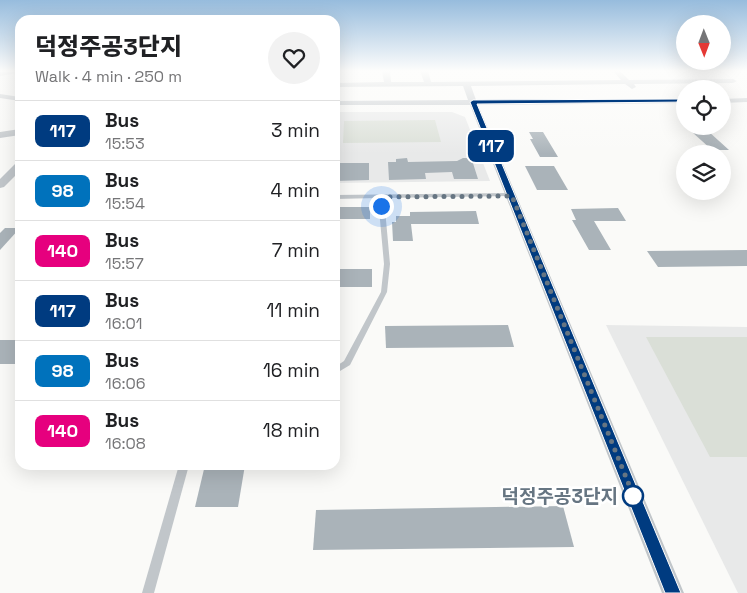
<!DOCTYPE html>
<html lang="en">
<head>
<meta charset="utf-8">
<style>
	body { margin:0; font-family:"Space Grotesk","Noto Sans KR",sans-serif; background:#f2f2f2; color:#202124; height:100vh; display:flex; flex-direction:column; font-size:19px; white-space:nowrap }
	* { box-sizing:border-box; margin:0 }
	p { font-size:16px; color:#757577 }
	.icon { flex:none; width:28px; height:28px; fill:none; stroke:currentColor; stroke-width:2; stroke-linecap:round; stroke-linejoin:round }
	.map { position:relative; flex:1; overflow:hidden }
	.details { position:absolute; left:15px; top:15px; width:325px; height:455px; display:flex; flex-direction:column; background:#fff; border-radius:15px; box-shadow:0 5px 20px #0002 }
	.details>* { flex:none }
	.badge { padding:0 10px; border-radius:8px; font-size:18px; line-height:32px }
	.needle { width:32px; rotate:179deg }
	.fabs { position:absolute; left:676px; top:15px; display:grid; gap:10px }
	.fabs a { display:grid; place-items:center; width:55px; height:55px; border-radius:50%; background:#fff; box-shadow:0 5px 20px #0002; font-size:25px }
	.you { position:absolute; width:25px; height:25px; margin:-12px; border:4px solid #fff; border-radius:50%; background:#1a73e8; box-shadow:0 0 0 8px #1a73e833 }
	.map>.badge { position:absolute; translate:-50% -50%; box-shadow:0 0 0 2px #fff }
	.round { display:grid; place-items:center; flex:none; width:52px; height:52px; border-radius:26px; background:#f2f2f2 }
	.summary { display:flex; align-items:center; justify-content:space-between; height:85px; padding:0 20px }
	h1 { font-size:24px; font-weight:800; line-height:38px }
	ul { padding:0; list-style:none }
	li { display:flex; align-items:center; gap:15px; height:60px; padding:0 20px; border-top:1px solid #e0e0e0 }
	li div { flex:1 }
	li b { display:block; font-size:19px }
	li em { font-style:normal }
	li .badge { min-width:55px; font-weight:700; text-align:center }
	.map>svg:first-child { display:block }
	.built { fill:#e8e9e9 }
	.green { fill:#dadfd7 }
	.building { fill:#aab3b9 }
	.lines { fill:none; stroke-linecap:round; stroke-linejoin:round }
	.lane { fill:#c1c6ca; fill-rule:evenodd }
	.street { fill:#c1c6ca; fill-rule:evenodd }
	.line { fill:#003b80; stroke:#fff }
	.walk { stroke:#667582; stroke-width:5; stroke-dasharray:0 9 }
	.stop-dot { fill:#fff; stroke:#003b80; stroke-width:2.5 }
	.labels { text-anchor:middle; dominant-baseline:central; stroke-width:5; stroke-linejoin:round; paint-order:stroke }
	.near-stop-label { font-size:19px; font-weight:bold; fill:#667582; stroke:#fff; text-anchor:end }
</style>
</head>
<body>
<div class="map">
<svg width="747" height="593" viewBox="0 0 747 593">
	<rect width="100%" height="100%" fill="#fafaf8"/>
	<g class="built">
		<path d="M 335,112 L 452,112 L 465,117 L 490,181 L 335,183 Z"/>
		<path d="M 606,325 L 747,327 L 747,593 L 738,593 Z"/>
	</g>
	<g class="green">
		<path d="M 435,120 L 441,142 L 343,143 L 344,121 Z"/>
		<path d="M 646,337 L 747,337 L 747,457 L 710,457 Z"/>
	</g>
	<g class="building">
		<path d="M 708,131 L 729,150 L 712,150 L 692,132 Z"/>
		<path d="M 529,132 L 543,132 L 558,157 L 540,157 L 530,139 L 533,139 Z"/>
		<path d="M 407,158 L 408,162 L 457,161 L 463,158 L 469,158 L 472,160 L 478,179 L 454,179 L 452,172 L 425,173 L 426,179 L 389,180 L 388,162 L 396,162 L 396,159 Z"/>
		<path d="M 335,163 L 369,163 L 369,180 L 335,181 Z"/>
		<path d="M 525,166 L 554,166 L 568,190 L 537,190 Z"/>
		<rect x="335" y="207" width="35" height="12"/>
		<path d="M 618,208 L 626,221 L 594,221 L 611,250 L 589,250 L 572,220 L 576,220 L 571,209 Z"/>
		<path d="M 476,211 L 479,224 L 411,224 L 413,241 L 393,241 L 392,222 L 396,222 L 396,216 L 410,216 L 410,212 Z"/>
		<path d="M 5,228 L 20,228 L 0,250 L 0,233 Z"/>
		<path d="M 747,250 L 747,266 L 658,267 L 647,251 Z"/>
		<path d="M 338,269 L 372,269 L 372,287 L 335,287 L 335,272 L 338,272 Z"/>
		<path d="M 508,325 L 514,347 L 386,348 L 385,326 Z"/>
		<rect x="0" y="340" width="20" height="24"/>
		<path d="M 205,465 L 245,465 L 238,507 L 195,507 Z"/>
		<path d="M 563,506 L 574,547 L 313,550 L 316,510 Z"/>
	</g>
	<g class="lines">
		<g class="lane">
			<path d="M 512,193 L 514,194 L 514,196 L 384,198 L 390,264 L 387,292 L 350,365 L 335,374 L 335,367 L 344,361 L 381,292 L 384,264 L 378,198 L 335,199 L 335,195 Z"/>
			<path d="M 179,465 L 189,465 L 154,593 L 142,593 Z"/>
		</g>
		<g class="street">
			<path d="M 17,71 L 17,73 L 0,76 L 0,72 Z"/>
			<path d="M 382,71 L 390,71 L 391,82 L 424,82 L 420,71 L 428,71 L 431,82 L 621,80 L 613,71 L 620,71 L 629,80 L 733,79 L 737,81 L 733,83 L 634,84 L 636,87 L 632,89 L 625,84 L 471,86 L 476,100 L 685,99 L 685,103 L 478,105 L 684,593 L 662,593 L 470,105 L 335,105 L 335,101 L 468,100 L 463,86 L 335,87 L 335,83 L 384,82 Z"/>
			<path d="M 0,94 L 20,97 L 20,101 L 0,98 Z"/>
			<path d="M 747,98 L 747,102 L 722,103 L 722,99 Z"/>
			<path d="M 20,129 L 20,135 L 0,138 L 0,132 Z"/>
			<path d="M 20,162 L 20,171 L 4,187 L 0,188 L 0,179 L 16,163 Z"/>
		</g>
	</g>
	<linearGradient id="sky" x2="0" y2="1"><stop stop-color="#97bcdd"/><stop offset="0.46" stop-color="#fdfdfc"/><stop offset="1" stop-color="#fdfdfc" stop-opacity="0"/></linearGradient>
	<rect width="747" height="154" fill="url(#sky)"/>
	<path class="line" d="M 685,99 L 687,102 L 477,104 L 681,593 L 665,593 L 470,102 L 473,100 Z"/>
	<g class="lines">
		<path class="walk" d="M 381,206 L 381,197 L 512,196 L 634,497 L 633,496"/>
	</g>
	<circle class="stop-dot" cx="633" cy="496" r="10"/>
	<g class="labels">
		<g class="near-stop-label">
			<text x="618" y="496">덕정주공3단지</text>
		</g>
	</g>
</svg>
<div class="fabs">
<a><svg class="needle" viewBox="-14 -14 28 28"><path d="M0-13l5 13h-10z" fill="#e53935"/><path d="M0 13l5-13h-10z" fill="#757577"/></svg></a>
<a><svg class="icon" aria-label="locate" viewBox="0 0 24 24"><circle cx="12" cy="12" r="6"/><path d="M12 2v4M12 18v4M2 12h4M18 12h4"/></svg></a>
<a><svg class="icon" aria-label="layers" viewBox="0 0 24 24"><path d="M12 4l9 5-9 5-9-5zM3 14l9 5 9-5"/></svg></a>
</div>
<div class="you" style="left:381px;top:206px"></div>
<b class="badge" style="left:491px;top:146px;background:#003b80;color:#fff">117</b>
<section class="details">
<div class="summary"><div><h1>덕정주공3단지</h1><p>Walk · 4 min · 250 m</p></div><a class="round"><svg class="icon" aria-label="heart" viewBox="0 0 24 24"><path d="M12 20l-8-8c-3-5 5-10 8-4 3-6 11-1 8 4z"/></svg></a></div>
<ul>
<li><span class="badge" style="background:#003b80;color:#fff">117</span><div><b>Bus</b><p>15:53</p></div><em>3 min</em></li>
<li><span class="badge" style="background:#0072bc;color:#fff">98</span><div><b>Bus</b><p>15:54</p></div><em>4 min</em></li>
<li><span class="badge" style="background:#e6007e;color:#fff">140</span><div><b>Bus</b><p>15:57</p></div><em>7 min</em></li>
<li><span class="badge" style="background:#003b80;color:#fff">117</span><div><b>Bus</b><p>16:01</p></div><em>11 min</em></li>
<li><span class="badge" style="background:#0072bc;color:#fff">98</span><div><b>Bus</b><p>16:06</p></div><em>16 min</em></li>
<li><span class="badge" style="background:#e6007e;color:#fff">140</span><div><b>Bus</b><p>16:08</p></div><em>18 min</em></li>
</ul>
</section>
</div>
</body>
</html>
